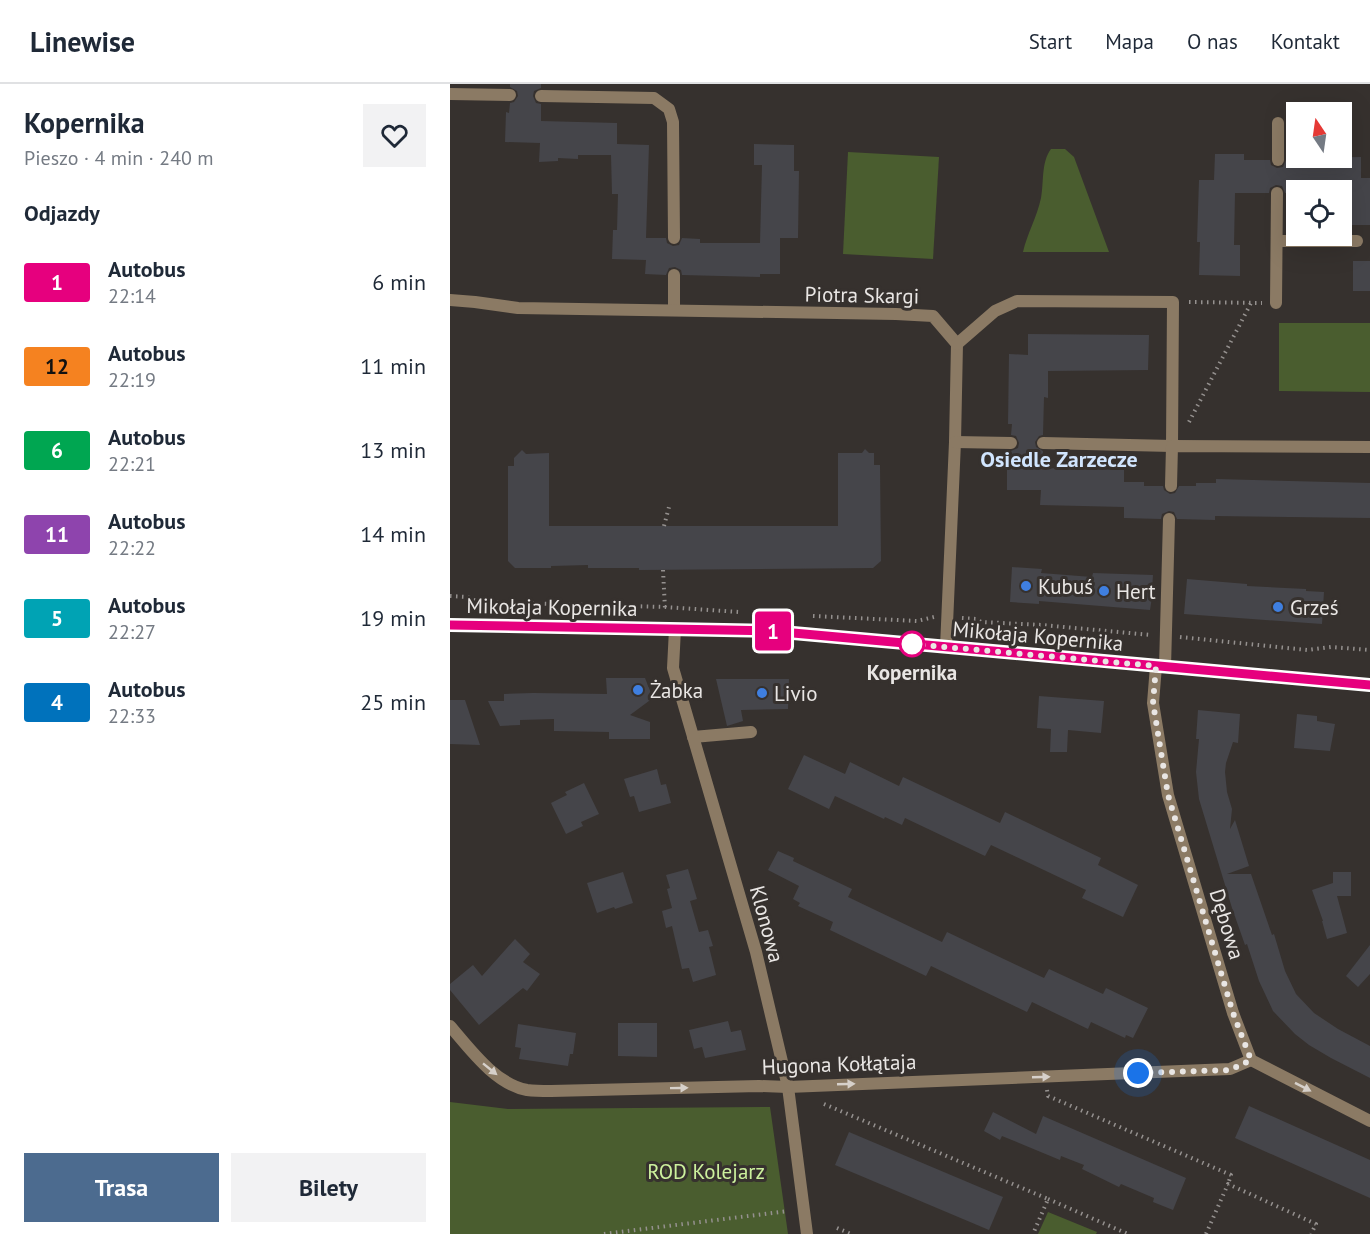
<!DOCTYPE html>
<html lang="pl">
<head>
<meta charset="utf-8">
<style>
	body { margin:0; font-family:"PT Sans",sans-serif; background:#f2f2f3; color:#1f2937; height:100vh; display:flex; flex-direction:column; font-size:22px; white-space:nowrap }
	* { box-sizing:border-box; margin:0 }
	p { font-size:20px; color:#747a83 }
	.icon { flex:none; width:33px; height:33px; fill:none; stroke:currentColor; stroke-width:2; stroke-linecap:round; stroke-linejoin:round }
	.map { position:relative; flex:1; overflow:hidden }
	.details { display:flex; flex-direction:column; background:#fff; width:450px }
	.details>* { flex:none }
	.badge { padding:0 12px; border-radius:4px; font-size:21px; line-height:39px }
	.needle { width:39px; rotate:347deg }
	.buttons { position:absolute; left:836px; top:18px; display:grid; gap:12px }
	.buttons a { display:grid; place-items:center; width:66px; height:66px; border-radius:0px; background:#fff; box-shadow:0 6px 24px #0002; font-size:30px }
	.you { position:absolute; width:30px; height:30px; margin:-15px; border:4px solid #fff; border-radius:50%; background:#1a73e8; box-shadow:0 0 0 9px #1a73e833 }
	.map>.badge { position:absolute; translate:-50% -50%; box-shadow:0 0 0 3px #fff }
	h2 { padding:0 24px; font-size:22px; line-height:54px }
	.round { display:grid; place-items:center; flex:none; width:63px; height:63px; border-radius:0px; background:#f2f2f3 }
	.head { display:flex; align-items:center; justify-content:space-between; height:102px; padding:0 24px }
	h1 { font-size:28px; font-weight:700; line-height:45px }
	.button { display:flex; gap:12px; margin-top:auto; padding:12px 24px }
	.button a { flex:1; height:69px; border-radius:0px; background:#4c6b8f; color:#fff; font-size:24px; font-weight:700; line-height:69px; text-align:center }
	.button a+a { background:#f2f2f3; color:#1f2937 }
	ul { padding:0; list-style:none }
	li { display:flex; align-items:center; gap:18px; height:84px; padding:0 24px }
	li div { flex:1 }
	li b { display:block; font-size:22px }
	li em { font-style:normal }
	li .badge { min-width:66px; font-weight:700; text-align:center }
	header { display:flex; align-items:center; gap:36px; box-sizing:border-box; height:84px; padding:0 30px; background:#fff; border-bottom:2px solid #e0e1e3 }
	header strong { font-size:28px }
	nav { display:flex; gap:33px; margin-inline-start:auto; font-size:21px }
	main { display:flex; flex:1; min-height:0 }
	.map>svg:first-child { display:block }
	.green { fill:#4a5d2f }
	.building { fill:#45454a }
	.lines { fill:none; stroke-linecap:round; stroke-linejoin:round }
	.path { stroke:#95918f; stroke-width:4; stroke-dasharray:1.5 4.5; stroke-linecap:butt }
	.service { stroke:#8b7a64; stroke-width:12 }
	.minor { stroke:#8b7a64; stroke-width:12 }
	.tertiary { stroke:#8b7a64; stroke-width:12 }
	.oneway { fill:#d6d0ca }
	.line-casing { stroke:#fff; stroke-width:14 }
	.line { stroke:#e6007e; stroke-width:9 }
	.walk { stroke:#e9e6e4; stroke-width:6; stroke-dasharray:0 10.8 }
	.shop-dot { fill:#3f7fe0; stroke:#36312e; stroke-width:2 }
	.stop-dot { fill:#fff; stroke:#e6007e; stroke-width:3 }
	.labels { text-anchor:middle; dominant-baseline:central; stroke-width:6; stroke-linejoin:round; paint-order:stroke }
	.street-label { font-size:21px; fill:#e9e6e4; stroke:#36312e }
	.poi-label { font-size:21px; fill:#e9e6e4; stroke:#36312e; text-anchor:start }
	.stop-label { font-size:21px; font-weight:bold; fill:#e9e6e4; stroke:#36312e }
	.park-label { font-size:21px; fill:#ccf19d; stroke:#36312e }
	.neighbourhood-label { font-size:22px; font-weight:bold; fill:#d1e5fe; stroke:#36312e }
</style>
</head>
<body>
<header>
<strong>Linewise</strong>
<nav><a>Start</a><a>Mapa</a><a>O nas</a><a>Kontakt</a></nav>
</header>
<main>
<section class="details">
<div class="head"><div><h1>Kopernika</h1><p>Pieszo · 4 min · 240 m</p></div><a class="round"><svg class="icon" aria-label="heart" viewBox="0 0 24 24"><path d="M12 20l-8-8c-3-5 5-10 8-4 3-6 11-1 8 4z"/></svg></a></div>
<h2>Odjazdy</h2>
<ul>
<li><span class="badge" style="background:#e6007e;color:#fff">1</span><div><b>Autobus</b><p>22:14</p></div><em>6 min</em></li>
<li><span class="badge" style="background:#f58220;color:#111">12</span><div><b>Autobus</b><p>22:19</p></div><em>11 min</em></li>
<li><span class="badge" style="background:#00a651;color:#fff">6</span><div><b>Autobus</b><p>22:21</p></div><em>13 min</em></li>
<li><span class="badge" style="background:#8e44ad;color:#fff">11</span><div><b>Autobus</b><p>22:22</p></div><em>14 min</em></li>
<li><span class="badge" style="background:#00a3b4;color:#fff">5</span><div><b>Autobus</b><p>22:27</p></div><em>19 min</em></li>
<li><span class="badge" style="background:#0072bc;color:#fff">4</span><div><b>Autobus</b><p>22:33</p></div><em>25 min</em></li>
</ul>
<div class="button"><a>Trasa</a><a>Bilety</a></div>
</section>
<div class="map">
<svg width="920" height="1150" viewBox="0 0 920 1150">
	<rect width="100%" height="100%" fill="#36312e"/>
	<g class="green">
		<path d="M 601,65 L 615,65 L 624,73 L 659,168 L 573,168 C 577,150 587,133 591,114 C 594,98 591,78 601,65 Z"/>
		<path d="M 398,68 L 489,73 L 483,175 L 393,170 Z"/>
		<path d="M 829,239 L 920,239 L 920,308 L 829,307 Z"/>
		<path d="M 0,1018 L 58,1025 L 320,1023 L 338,1150 L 0,1150 Z"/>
		<path d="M 598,1128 L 647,1148 L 646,1150 L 588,1150 Z"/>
	</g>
	<g class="building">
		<path d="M 60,0 L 91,0 L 91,4 L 84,7 L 83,12 L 86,19 L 91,20 L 91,37 L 167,39 L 167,60 L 199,61 L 196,154 L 216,154 L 217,159 L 223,162 L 229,161 L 232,154 L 250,155 L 250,159 L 310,159 L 312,81 L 304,81 L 304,60 L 344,61 L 344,87 L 349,87 L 348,154 L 330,154 L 330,190 L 310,190 L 310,193 L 232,191 L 231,186 L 225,183 L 219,184 L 216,191 L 195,190 L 196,176 L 162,175 L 163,146 L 167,146 L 168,110 L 162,110 L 161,71 L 128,71 L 128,75 L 108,74 L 108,77 L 89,78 L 90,59 L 55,58 L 56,28 L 59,29 L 60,19 L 64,18 L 68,12 L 67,7 L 60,3 Z"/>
		<path d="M 765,70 L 794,70 L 794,76 L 820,76 L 821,81 L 827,84 L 833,83 L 836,76 L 853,76 L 854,74 L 911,73 L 911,94 L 920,94 L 920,141 L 901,141 L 902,106 L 846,106 L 846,110 L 835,109 L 832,102 L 826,101 L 820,104 L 819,109 L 785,109 L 784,161 L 790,161 L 790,192 L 749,191 L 750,158 L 747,158 L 749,96 L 764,96 Z"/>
		<rect x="903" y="177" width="17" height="30"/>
		<path d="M 578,250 L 699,251 L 698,286 L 598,287 L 598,314 L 594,313 L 593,351 L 589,352 L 585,358 L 586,363 L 593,367 L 593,384 L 674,386 L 674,398 L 694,398 L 694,402 L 713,402 L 714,406 L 720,410 L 725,409 L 729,402 L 746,402 L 746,399 L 766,399 L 766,395 L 920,399 L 920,434 L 765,432 L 765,436 L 727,435 L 724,428 L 719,427 L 712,430 L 711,435 L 674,434 L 674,423 L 590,421 L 591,406 L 557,406 L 557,376 L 561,376 L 561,367 L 568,364 L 569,359 L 566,352 L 561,351 L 562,340 L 558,340 L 559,270 L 578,271 Z"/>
		<path d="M 415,365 L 419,369 L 424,369 L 424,381 L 430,381 L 431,477 L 423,484 L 189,486 L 189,484 L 138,484 L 138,481 L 101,482 L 101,484 L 65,484 L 58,477 L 58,382 L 64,382 L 64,374 L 72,366 L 76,370 L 99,369 L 99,442 L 388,442 L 388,369 L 412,369 Z"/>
		<path d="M 562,483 L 592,485 L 591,489 L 642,493 L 643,489 L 703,491 L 702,506 L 704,509 L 702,513 L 700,526 L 589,517 L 589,520 L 560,518 Z"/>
		<path d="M 737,495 L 797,500 L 797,502 L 856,505 L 856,507 L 874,508 L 872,540 L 734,530 Z"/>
		<path d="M 156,594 L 195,594 L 203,614 L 180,631 L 200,638 L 200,655 L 159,655 L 159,648 L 104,647 L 104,635 L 70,636 L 70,641 L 50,642 L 38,617 L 54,617 L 54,610 L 83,609 L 157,610 Z"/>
		<path d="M 266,595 L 339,595 L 338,625 L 291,626 L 293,637 L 277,642 Z"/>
		<path d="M 589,612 L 654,617 L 651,649 L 618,646 L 617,668 L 600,668 L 601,645 L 587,644 Z"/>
		<path d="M 0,616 L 15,616 L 30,661 L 0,660 Z"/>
		<path d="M 748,626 L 790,630 L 788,659 L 783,658 L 776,679 L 775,688 L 777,708 L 782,725 L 780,745 L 785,736 L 799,782 L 777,790 L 801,790 L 822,851 L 824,850 L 835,887 L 846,910 L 864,929 L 888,945 L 920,962 L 920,994 L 881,974 L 859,961 L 845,950 L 823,927 L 809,897 L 797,860 L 795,861 L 782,824 L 749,715 L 746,688 L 749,655 L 746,655 Z"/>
		<path d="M 847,630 L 867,632 L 867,637 L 885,640 L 880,667 L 844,664 Z"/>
		<path d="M 354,671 L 395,690 L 400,678 L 449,702 L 453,693 L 550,739 L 555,728 L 651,774 L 648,781 L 688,801 L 673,833 L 632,814 L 636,806 L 541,761 L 535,772 L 455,734 L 452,741 L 435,733 L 434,735 L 385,712 L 379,725 L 338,705 Z"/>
		<path d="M 207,685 L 211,701 L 216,700 L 221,719 L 189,728 L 184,712 L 180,713 L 174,695 Z"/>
		<path d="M 134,699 L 149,730 L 131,738 L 133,742 L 116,750 L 101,719 L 117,711 L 115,708 Z"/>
		<path d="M 328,767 L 344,774 L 343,777 L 402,805 L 398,813 L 492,858 L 497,848 L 594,894 L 599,885 L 653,910 L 656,904 L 698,924 L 683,954 L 676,951 L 675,954 L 641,938 L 638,945 L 582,918 L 577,928 L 481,882 L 476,892 L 380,846 L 383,838 L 348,822 L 350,819 L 343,815 L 349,802 L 318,786 Z"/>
		<path d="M 238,785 L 247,815 L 240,817 L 249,848 L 258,846 L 263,862 L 259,863 L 266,891 L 243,898 L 239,884 L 232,885 L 222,842 L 216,844 L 212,827 L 222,824 L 217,805 L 220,804 L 216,791 Z"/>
		<path d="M 173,788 L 183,819 L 165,825 L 164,823 L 147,829 L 137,799 Z"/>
		<path d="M 883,788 L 901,788 L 901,812 L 887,812 L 897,849 L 877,855 L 872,837 L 873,837 L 862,806 L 883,799 Z"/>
		<path d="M 65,855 L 80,870 L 73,878 L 90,890 L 77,907 L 73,904 L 29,941 L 0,906 L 0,900 L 23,881 L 32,892 Z"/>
		<path d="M 920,861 L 920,890 L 908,903 L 896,892 Z"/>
		<path d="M 278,937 L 281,948 L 291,946 L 296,966 L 255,974 L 252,963 L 244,965 L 239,946 Z"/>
		<path d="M 168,939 L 207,939 L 207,973 L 168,972 Z"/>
		<path d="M 68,940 L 126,949 L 123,970 L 120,970 L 118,982 L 69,975 L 71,964 L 65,963 Z"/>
		<path d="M 799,1022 L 920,1076 L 920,1114 L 785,1054 Z"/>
		<path d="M 543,1028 L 586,1050 L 593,1032 L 736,1094 L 723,1126 L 703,1118 L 704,1114 L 671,1100 L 669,1103 L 632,1085 L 634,1081 L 611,1072 L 610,1076 L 552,1052 L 550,1056 L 534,1047 Z"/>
		<path d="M 399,1048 L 553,1113 L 539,1146 L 385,1081 Z"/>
	</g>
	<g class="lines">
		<g class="path">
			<path d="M 739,218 L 812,219"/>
			<path d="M 739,338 L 801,219"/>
			<path d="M 214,442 L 219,423"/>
			<path d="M 213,486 L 215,525"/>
			<path d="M 0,512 L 18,513 L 28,518 L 215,523 L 289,528"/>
			<path d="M 363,532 L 467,537 L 484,533"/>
			<path d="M 512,534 L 526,535 L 531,538 L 592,541 L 701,551"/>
			<path d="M 730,553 L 857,566 L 881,563 L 920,566"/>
			<path d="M 597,1006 L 598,1012 L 781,1091 L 778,1100"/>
			<path d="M 374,1020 L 598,1115 L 583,1150"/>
			<path d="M 598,1115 L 678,1150"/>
			<path d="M 387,1144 L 401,1150"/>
			<path d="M 154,1150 L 338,1127"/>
			<path d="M 756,1150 L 778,1100 L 866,1140 L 861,1150"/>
		</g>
		<g class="service">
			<path d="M 0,10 L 60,11"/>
			<path d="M 91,12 L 204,14 L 219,25 L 223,38 L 224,154"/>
			<path d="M 828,76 L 828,39"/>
			<path d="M 827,157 L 907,157"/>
			<path d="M 224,191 L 224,226"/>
			<path d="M 0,216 L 25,218 L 68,224 L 446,230 L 483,232 L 507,260 L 505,358 L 496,563"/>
			<path d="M 826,219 L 827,109"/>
			<path d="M 507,260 L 545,227 L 567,217 L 723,218 L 722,362 L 593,359"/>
			<path d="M 505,358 L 561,359"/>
			<path d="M 721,402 L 722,362 L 920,363"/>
			<path d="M 715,583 L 719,435"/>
			<path d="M 243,653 L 301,648"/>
		</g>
		<g class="minor">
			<path d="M 225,545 L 223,584 L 306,868 L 338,1003 L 357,1150"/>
			<path d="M 706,582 L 703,619 L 718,711 L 783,929 L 801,976 L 920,1037"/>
			<path d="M 0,942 C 20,965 45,1000 77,1006 C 85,1007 93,1007 101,1007 L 309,1002 L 338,1003 L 780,985 L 801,976"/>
		</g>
		<path class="tertiary" d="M 0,541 L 321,547 L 920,601"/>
	</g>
	<defs><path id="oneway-solid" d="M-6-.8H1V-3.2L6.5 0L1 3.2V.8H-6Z" transform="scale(1.5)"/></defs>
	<g class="oneway">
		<use href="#oneway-solid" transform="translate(40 985) rotate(39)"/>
		<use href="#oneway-solid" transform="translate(591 993) rotate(-2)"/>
		<use href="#oneway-solid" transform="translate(396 1000) rotate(-2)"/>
		<use href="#oneway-solid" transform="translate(853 1003) rotate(27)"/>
		<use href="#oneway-solid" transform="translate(229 1004) rotate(-1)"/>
	</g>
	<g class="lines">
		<defs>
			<path id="line" d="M 0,541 L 321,547 L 920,601"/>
		</defs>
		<use href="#line" class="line-casing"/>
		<use href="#line" class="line"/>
		<path class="walk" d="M 462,560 L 706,582 L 703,619 L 718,711 L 783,929 L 801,976 L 780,986 L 688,989"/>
	</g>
	<g class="shop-dot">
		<circle cx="576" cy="502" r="6"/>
		<circle cx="654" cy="507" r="6"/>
		<circle cx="828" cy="523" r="6"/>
		<circle cx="188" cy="606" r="6"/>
		<circle cx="312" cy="609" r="6"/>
	</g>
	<circle class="stop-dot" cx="462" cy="560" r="12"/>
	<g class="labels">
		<g class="street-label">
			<text transform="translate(412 211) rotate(1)">Piotra Skargi</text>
			<text transform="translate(102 523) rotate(1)">Mikołaja Kopernika</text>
			<text transform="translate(588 552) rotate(5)">Mikołaja Kopernika</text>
			<text transform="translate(317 840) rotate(75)">Klonowa</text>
			<text transform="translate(777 840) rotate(73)">Dębowa</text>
			<text transform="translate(389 980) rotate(-2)">Hugona Kołłątaja</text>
		</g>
		<g class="poi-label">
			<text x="588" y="502">Kubuś</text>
			<text x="666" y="507">Hert</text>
			<text x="840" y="523">Grześ</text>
			<text x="200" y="606">Żabka</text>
			<text x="324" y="609">Livio</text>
		</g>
		<g class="stop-label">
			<text x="462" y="588">Kopernika</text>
		</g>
		<g class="park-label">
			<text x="256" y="1087">ROD Kolejarz</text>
		</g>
		<g class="neighbourhood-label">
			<text x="609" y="375">Osiedle Zarzecze</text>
		</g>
	</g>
</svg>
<div class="buttons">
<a><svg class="needle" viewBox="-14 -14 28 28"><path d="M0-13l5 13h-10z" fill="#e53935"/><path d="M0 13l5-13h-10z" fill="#747a83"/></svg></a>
<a><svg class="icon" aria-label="locate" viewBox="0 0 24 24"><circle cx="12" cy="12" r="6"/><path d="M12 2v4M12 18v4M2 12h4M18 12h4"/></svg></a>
</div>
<div class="you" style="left:688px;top:989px"></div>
<b class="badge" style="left:323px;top:547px;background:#e6007e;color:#fff">1</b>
</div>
</main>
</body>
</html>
